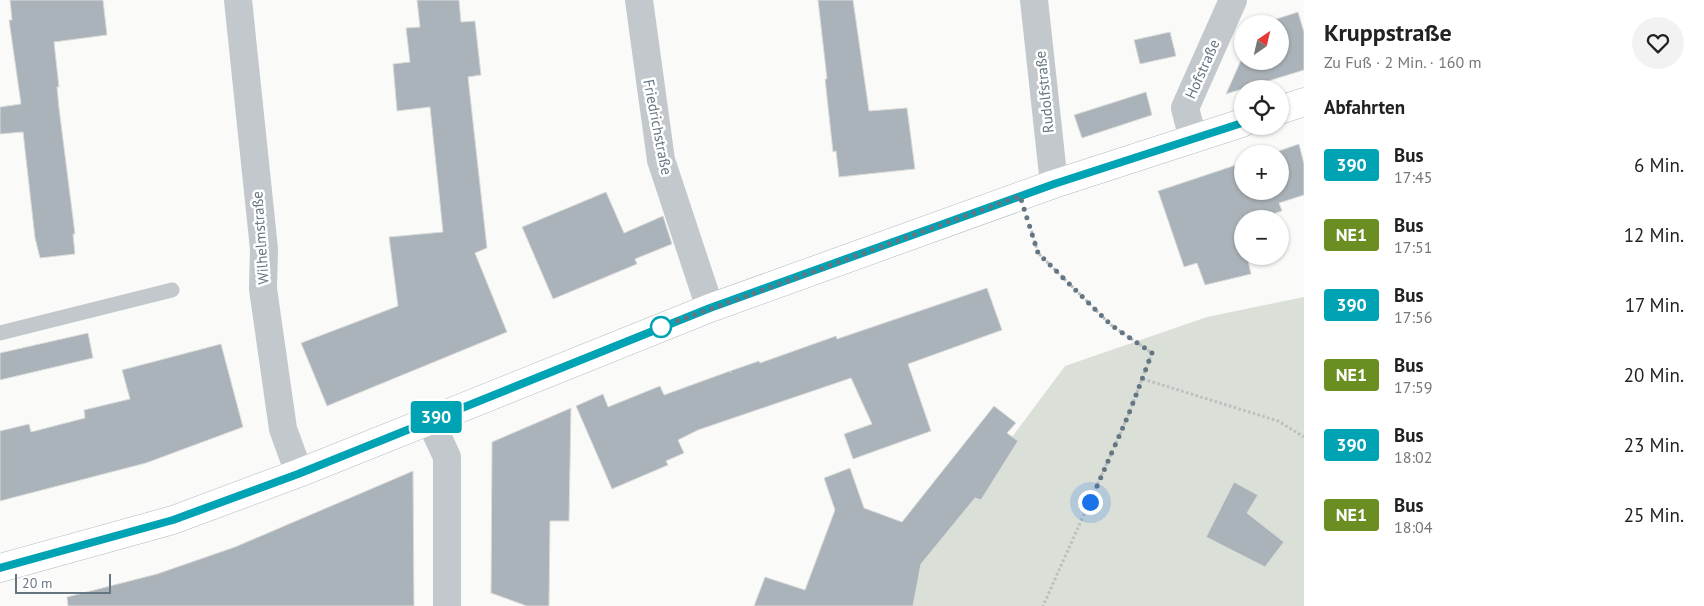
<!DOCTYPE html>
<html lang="de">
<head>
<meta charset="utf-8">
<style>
	body { margin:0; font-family:"PT Sans",sans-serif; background:#f2f2f2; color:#222; height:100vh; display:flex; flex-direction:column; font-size:19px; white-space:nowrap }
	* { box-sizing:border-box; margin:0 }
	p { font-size:16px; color:#767676 }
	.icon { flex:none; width:28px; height:28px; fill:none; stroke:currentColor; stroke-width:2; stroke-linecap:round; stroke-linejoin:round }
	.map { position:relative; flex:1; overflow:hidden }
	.side { display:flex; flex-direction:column; background:#fff; width:400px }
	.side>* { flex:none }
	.badge { padding:0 10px; border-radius:4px; font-size:18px; line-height:32px }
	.needle { width:32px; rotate:34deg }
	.controls { position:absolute; left:1234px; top:15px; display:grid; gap:10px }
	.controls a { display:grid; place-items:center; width:55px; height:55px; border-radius:50%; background:#fff; box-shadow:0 1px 4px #0004; font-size:25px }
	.scale { position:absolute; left:15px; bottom:12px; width:96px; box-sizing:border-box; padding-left:5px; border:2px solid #657683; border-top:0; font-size:14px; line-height:18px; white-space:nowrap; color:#657683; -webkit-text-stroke:4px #fff; paint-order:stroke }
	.you { position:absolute; width:25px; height:25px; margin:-12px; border:4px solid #fff; border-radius:50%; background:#1a73e8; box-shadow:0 0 0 8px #1a73e833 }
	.map>.badge { position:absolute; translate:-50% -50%; box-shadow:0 0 0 2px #fff }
	h2 { padding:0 20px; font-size:19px; line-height:45px }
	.round { display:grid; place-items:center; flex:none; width:52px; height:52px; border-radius:26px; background:#f2f2f2 }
	.summary { display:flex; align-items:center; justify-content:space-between; height:85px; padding:0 20px }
	h1 { font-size:24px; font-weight:700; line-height:38px }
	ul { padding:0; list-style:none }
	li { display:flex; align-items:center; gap:15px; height:70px; padding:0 20px }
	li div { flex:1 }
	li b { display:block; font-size:19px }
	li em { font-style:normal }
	li .badge { min-width:55px; font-weight:700; text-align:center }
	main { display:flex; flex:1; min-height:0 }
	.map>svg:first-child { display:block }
	.green { fill:#dadfd7 }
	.building { fill:#aab3b9; stroke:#dcdcda }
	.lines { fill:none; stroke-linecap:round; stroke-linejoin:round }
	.secondary-casing { stroke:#b3babf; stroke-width:29 }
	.path { stroke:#bbbfc2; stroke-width:3; stroke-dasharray:2.5 2.5; stroke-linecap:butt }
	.lane { stroke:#c3c8cc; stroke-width:15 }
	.street { stroke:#c3c8cc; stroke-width:28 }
	.secondary { stroke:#fff; stroke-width:28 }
	.line-casing { stroke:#fff; stroke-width:11 }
	.line { stroke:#00a3b4; stroke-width:8 }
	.walk { stroke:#657683; stroke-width:5; stroke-dasharray:0 9 }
	.stop-dot { fill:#fff; stroke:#00a3b4; stroke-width:2.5 }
	.labels { text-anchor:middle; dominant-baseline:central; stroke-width:5; stroke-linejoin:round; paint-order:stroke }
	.street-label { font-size:15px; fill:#657683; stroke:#fff }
</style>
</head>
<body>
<main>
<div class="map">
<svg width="1304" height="606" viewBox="0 0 1304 606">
	<rect width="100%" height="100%" fill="#fafaf8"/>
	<path class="green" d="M 1304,297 L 1304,606 L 903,606 L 918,563 L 1065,366 L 1207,317 Z"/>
	<g class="building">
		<path d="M 10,0 L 103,0 L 107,35 L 54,42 L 59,87 L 57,87 L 59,108 L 75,234 L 73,234 L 75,254 L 40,258 L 35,238 L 23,132 L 0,134 L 0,107 L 21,104 L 9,20 L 12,20 Z"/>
		<path d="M 417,0 L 459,0 L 461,22 L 475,21 L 481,75 L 468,77 L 487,248 L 475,253 L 507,332 L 327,406 L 301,343 L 398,306 L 389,237 L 443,232 L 430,107 L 397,111 L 393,64 L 410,62 L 406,28 L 420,27 Z"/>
		<path d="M 818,0 L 853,0 L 869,111 L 907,108 L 915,169 L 839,177 L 836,151 L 833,152 L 825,79 L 827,79 Z"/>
		<path d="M 1298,12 L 1304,32 L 1304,70 L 1226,94 L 1242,58 L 1242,61 L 1280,61 L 1280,24 L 1261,24 Z"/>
		<path d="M 1170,32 L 1176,56 L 1140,64 L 1134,40 Z"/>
		<path d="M 1146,92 L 1152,115 L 1082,138 L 1074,115 Z"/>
		<path d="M 1299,144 L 1304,164 L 1304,195 L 1279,203 L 1282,211 L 1257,219 L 1242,219 L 1242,223 L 1240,224 L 1242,256 L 1247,256 L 1251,274 L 1205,285 L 1197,263 L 1184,267 L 1158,191 L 1242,163 L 1242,191 L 1280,191 L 1280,154 L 1270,154 Z"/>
		<path d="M 606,192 L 624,233 L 663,216 L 672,244 L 635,259 L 637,264 L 553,299 L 522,227 Z"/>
		<path d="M 987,288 L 1002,330 L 908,364 L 931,431 L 853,459 L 844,434 L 872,424 L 851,378 L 698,430 L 678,440 L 684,453 L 666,461 L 668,465 L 612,489 L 576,406 L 603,394 L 608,407 L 660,386 L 664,395 L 730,371 L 731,373 L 730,371 L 759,361 L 760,363 L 836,336 L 837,339 Z"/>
		<path d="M 88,333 L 93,358 L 0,380 L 0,353 Z"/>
		<path d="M 221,344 L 243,427 L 146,463 L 0,501 L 0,431 L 29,424 L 31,432 L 85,418 L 84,410 L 130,399 L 122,370 Z"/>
		<path d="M 994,406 L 1016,423 L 1007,433 L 1018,441 L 981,500 L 975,498 L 921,564 L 913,606 L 754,606 L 765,577 L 805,590 L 835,510 L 824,478 L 850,468 L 864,508 L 902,522 Z"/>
		<path d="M 571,408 L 569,521 L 550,521 L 549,606 L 527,606 L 491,593 L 492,442 Z"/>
		<path d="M 413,471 L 414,606 L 68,606 L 67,597 L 157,574 L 235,547 Z"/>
		<path d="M 1234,482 L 1258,495 L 1247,513 L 1284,542 L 1265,567 L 1206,537 Z"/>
	</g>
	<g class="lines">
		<defs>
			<g id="secondary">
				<path d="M 1280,110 L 1304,102"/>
				<path d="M 0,568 L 173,520 L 299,473 L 710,308 L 1054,184 L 1242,123"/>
			</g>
		</defs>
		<use href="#secondary" class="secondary-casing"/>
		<g class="path">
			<path d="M 1030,226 L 1038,253 L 1111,325 L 1152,353 L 1128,416 L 1043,606"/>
			<path d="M 1143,379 L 1278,421 L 1304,437"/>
		</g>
		<path class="lane" d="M 0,333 L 172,290"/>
		<g class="street">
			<path d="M 238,0 L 264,249 L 263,289 L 283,429 L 299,473"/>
			<path d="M 639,0 L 661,160 L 710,308"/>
			<path d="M 1034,0 L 1054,184"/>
			<path d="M 1193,139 L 1185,108 L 1233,0"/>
			<path d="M 430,420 L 447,457 L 447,606"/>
		</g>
		<use href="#secondary" class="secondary"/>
	</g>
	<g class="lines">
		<defs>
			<path id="line" d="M 0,568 L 173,520 L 298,474 L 710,308 L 1054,184 L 1242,123"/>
		</defs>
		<use href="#line" class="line-casing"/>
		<use href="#line" class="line"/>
		<path class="walk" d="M 661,327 L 1020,196 L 1038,253 L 1111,325 L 1152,353 L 1128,416 L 1090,502"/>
	</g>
	<circle class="stop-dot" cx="661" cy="327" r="10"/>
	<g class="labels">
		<g class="street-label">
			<text transform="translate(1202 69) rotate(-66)">Hofstraße</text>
			<text transform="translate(1044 92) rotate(-96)">Rudolfstraße</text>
			<text transform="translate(658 127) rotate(79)">Friedrichstraße</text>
			<text transform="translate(260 238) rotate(-94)">Wilhelmstraße</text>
		</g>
	</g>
</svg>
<div class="controls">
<a><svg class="needle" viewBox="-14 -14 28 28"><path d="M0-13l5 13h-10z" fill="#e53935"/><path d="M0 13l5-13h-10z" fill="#767676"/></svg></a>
<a><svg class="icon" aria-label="locate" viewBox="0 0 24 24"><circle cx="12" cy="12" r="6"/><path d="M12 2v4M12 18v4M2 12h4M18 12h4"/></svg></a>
<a>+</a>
<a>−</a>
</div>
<div class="scale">20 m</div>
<div class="you" style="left:1090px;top:502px"></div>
<b class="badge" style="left:436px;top:417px;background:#00a3b4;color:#fff">390</b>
</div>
<section class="side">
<div class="summary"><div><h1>Kruppstraße</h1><p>Zu Fuß · 2 Min. · 160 m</p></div><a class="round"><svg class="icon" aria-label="heart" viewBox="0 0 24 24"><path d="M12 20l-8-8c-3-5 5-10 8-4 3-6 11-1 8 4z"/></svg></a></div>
<h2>Abfahrten</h2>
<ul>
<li><span class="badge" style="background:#00a3b4;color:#fff">390</span><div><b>Bus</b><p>17:45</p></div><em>6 Min.</em></li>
<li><span class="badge" style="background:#6b8e23;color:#fff">NE1</span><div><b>Bus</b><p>17:51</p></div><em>12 Min.</em></li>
<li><span class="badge" style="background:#00a3b4;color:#fff">390</span><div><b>Bus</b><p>17:56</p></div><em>17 Min.</em></li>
<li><span class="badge" style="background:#6b8e23;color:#fff">NE1</span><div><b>Bus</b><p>17:59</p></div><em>20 Min.</em></li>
<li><span class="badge" style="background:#00a3b4;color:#fff">390</span><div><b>Bus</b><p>18:02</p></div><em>23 Min.</em></li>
<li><span class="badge" style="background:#6b8e23;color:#fff">NE1</span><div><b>Bus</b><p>18:04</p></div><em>25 Min.</em></li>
</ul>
</section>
</main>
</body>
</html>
